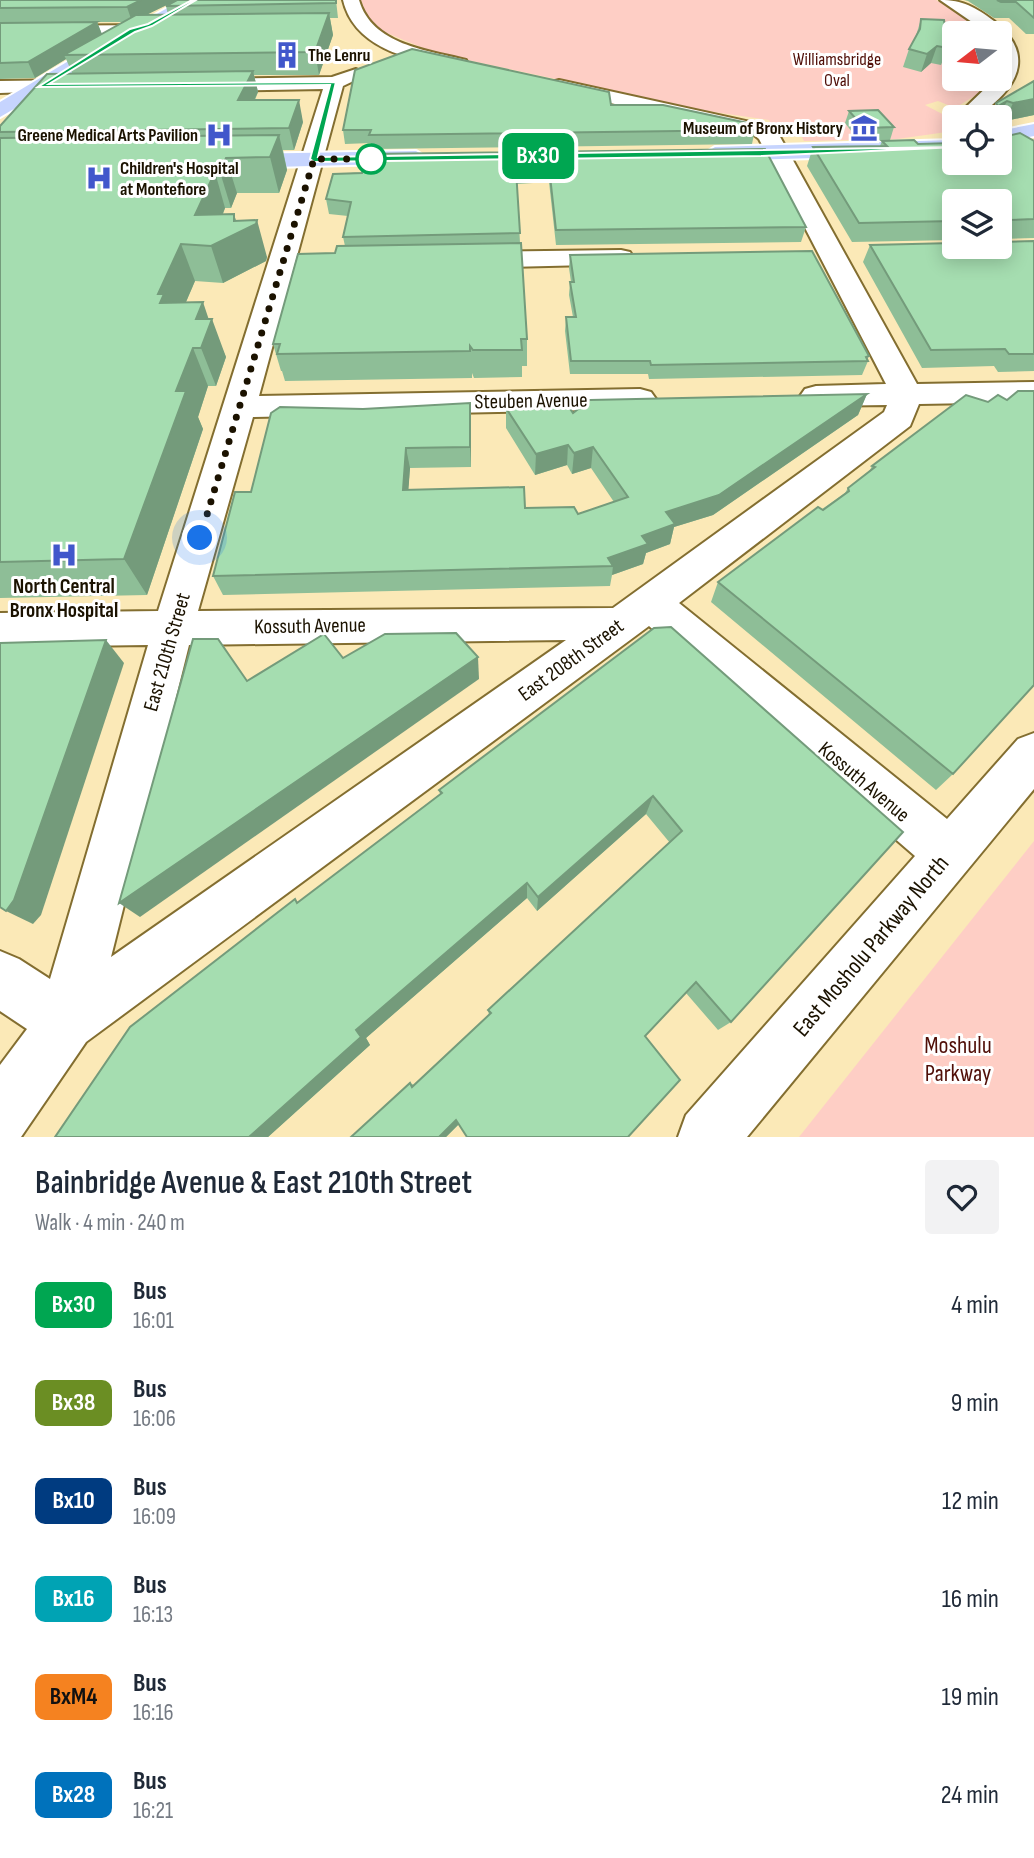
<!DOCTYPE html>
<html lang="en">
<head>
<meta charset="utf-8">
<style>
	body { margin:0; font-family:"Sofia Sans Condensed",sans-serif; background:#f2f2f3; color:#1f2937; height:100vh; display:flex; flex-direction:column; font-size:26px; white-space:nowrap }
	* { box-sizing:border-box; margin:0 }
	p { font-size:23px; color:#747a83 }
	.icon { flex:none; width:38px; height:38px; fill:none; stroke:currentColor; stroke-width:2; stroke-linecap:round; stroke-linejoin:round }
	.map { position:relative; height:1137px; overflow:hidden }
	.sheet { display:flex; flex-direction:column; background:#fff; flex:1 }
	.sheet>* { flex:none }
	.badge { padding:0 14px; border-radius:10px; font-size:24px; line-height:46px }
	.needle { width:46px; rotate:254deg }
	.buttons { position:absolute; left:942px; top:21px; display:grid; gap:14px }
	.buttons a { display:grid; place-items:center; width:70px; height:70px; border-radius:7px; background:#fff; box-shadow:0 4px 18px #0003; font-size:35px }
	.you { position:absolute; width:35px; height:35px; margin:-18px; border:5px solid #fff; border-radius:50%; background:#1a73e8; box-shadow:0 0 0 10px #1a73e833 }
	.map>.badge { position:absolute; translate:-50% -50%; box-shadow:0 0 0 4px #fff }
	.round { display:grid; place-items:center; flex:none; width:74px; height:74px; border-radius:7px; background:#f2f2f3 }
	.head { display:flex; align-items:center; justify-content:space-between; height:119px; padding:0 35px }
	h1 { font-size:33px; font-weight:600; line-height:52px }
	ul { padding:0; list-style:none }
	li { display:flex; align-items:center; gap:21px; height:98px; padding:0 35px }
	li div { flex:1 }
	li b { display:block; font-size:26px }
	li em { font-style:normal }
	li .badge { min-width:77px; font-weight:700; text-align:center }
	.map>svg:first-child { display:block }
	.green { fill:#fecec5 }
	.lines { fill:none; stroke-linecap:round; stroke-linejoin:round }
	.minor-casing { stroke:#836e30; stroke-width:4 }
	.major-casing { stroke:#fff; stroke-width:4 }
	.minor { fill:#fff; fill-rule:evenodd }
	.major { fill:#c6d4fe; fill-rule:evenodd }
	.wall { fill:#8ebe97; fill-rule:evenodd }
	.shaded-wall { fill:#749b7b }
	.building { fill:#a5ddb0; stroke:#749b7b; stroke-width:2 }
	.line { fill:#00a651; stroke:#fff; stroke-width:2 }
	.walk { stroke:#1b1200; stroke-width:7; stroke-dasharray:0 12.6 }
	.stop-dot { fill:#fff; stroke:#00a651; stroke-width:3.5 }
	.labels { text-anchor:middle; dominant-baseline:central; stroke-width:6; stroke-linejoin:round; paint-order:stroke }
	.far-poi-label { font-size:18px; font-weight:bold; fill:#1b1200; stroke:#fff; text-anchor:start }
	.far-park-label { font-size:18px; fill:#500f08; stroke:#fff }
	.street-label { font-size:21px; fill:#1b1200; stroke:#fff }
	.poi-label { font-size:21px; font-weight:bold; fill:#1b1200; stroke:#fff }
	.near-street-label { font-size:24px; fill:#1b1200; stroke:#fff }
	.near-park-label { font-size:24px; fill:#500f08; stroke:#fff }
</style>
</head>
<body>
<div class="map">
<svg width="1034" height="1137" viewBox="0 0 1034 1137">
	<rect width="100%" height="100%" fill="#fbe9b7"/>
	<g class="green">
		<path d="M 361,0 L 936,0 L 959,12 L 988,33 L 954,33 L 954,79 L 994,79 L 981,92 L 955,108 L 938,101 L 925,105 L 954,120 L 954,131 L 897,139 L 804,141 L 795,125 L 771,124 L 769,120 L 700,110 L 435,53 L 382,31 L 368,19 Z"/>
		<path d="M 1034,841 L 1034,1137 L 799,1137 Z"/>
	</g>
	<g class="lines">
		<defs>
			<g id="minor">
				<path d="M 343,0 L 359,0 C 372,45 427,50 466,60 L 468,64 L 459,70 C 415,60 355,51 343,0 Z"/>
				<path d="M 940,0 C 963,0 975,7 994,21 C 1032,51 1022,82 987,109 L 993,117 L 972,117 L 965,108 L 995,79 L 999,79 L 999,33 L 988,33 Z"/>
				<path d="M 159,25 L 165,26 L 168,30 L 165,34 L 0,36 L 0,26 Z"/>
				<path d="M 356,69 L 366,75 L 343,86 L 259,396 L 640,389 L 651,392 L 656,399 L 651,406 L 640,409 L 253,417 L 198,611 L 613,608 L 884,412 L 887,405 L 816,406 L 805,403 L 800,396 L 805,389 L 816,386 L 886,384 L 759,139 L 754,135 L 552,90 L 549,86 L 552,82 L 559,80 L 768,126 L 779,135 L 917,384 L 1034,382 L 1034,402 L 919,404 L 910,426 L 679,603 L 947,819 L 1018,739 L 1034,733 L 1034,789 L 747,1137 L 678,1137 L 686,1115 L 915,856 L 649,626 L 86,1042 L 21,1137 L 0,1137 L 0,1065 L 27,1029 L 0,1011 L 0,951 L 19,959 L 50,979 L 148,645 L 0,647 L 0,613 L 158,611 L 323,89 L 204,91 L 194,85 L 204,79 L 332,77 ZM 566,640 L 111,957 L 189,645 Z"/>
				<path d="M 77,80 L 87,86 L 84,90 L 0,93 L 0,81 Z"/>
				<path d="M 621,250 L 630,252 L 634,258 L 630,264 L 471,268 L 462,266 L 458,260 L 462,254 L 471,252 Z"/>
			</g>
			<g id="major">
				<path d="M 182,0 L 202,0 L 0,117 L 0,102 L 127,26 L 144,21 Z"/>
				<path d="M 1034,124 L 1034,136 L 999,143 L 999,131 Z"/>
				<path d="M 954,140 L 954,154 L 715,161 L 704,154 L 715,147 Z"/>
				<path d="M 416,151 L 427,158 L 424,163 L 232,168 L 221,161 L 232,154 Z"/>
			</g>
		</defs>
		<use href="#minor" class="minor-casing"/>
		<use href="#major" class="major-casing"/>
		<use href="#minor" class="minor"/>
		<use href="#major" class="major"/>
	</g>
	<g class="wall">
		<path d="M 0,0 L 177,0 L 145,15 L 168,15 L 166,6 L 336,0 L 338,18 L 330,18 L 333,35 L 319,75 L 254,75 L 258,92 L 255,100 L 303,122 L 294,150 L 283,150 L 287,170 L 279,193 L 237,193 L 231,208 L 225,208 L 223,214 L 234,214 L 236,221 L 267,257 L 266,261 L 223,283 L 195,281 L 186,302 L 209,319 L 226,357 L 216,386 L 208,386 L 198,417 L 203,429 L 147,595 L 0,598 L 0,126 L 72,73 L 66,59 L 35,78 L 0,79 ZM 97,22 L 124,22 L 102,34 Z"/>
		<path d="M 964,0 L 1034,0 L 1034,34 L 1026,34 L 1009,18 L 994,18 L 968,1 Z"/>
		<path d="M 921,19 L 948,48 L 941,65 L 931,63 L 921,72 L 903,67 L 909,49 L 915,39 Z"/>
		<path d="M 1034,81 L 1034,115 L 1005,121 L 999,119 L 999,117 L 990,117 L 996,103 Z"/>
		<path d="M 611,105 L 755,130 L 752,144 L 371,149 L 371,143 L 345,144 L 343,130 Z"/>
		<path d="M 849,111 L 894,127 L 890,140 L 859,141 L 845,123 Z"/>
		<path d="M 882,141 L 918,144 L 954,163 L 1034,141 L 1034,238 L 999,239 L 999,201 L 954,201 L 954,240 L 852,242 L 807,166 L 813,147 L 880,146 Z"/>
		<path d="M 765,149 L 806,227 L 801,242 L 556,245 L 549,182 L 517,184 L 520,243 L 527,339 L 527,366 L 522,366 L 522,377 L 474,378 L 472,373 L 472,378 L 285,381 L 282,371 L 281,371 L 273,344 L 335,253 L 345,246 L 343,237 L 348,216 L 329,214 L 326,199 L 333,174 Z"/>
		<path d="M 1034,241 L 1034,371 L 998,372 L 994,366 L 922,368 L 863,262 L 870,245 Z"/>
		<path d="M 570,255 L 869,356 L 867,360 L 868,361 L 862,375 L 649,379 L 648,374 L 570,374 L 565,331 L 566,317 L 573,317 L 569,295 L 570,282 L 571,282 L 569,268 Z"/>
		<path d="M 867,394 L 858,415 L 713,515 L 674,527 L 670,544 L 646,553 L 643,564 L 612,575 L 610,586 L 223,595 L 213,576 L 363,409 L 470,403 L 471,423 L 471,467 L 410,468 L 408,490 L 525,508 L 578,514 L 614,502 L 591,468 L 572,474 L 567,465 L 535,475 L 506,428 L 506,408 L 573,413 Z"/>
		<path d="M 966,395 L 953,774 L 936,790 L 711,602 L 718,582 L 845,493 L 848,488 L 869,472 L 872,466 Z"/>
		<path d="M 654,628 L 731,1022 L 718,1030 L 686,993 L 459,1124 L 446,1137 L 410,1083 L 414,1085 L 489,1015 L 488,1010 L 670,843 L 646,814 L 537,911 L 527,898 L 366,1038 L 370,1045 L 268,1137 L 298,902 L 440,794 L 439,790 Z"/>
	</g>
	<g class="shaded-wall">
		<path d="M 141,0 L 177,0 L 132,22 L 127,7 Z"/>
		<path d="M 329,13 L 333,35 L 319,75 L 315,52 Z"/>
		<path d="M 97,22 L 103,37 L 64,55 L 66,59 L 35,78 L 28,62 Z"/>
		<path d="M 937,46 L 931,63 L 921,72 L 927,54 Z"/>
		<path d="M 253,71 L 258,92 L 244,122 L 238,100 Z"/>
		<path d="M 1034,99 L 1034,115 L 1005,121 L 1013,103 Z"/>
		<path d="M 299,100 L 303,122 L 294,150 L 289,128 Z"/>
		<path d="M 1007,101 L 999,117 L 992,117 L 998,106 Z"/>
		<path d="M 279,135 L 287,170 L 279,193 L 270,157 Z"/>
		<path d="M 226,158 L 237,193 L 231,208 L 220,172 Z"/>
		<path d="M 215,172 L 225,208 L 210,245 L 195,215 Z"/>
		<path d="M 234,214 L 239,232 L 257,220 L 267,257 L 266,261 L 223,283 L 211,246 L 234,221 Z"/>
		<path d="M 181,244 L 195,281 L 176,325 L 160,303 L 158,294 Z"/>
		<path d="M 203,302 L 210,323 L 212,319 L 226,357 L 216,386 L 201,348 L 196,319 Z"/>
		<path d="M 193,348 L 208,386 L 198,417 L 203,429 L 147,595 L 124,559 L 176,391 Z"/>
		<path d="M 867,394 L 858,415 L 713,515 L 674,527 L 670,544 L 646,553 L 643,564 L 612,575 L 613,566 L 608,558 L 642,536 L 666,512 Z"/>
		<path d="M 470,403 L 471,423 L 471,467 L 470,447 Z"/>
		<path d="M 568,445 L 567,465 L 535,475 L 536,454 Z"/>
		<path d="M 593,447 L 591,468 L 572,474 L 574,453 Z"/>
		<path d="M 406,448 L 410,468 L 407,510 L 403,490 Z"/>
		<path d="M 106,640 L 124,663 L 41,915 L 33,924 L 6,911 Z"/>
		<path d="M 478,657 L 479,679 L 140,917 L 119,903 Z"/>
		<path d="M 653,796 L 646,814 L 537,911 L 538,897 Z"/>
		<path d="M 527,883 L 527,898 L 366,1038 L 370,1045 L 268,1137 L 249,1137 L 356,1030 Z"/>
		<path d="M 456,1120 L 460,1123 L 446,1137 L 439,1137 Z"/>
	</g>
	<g class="building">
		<path d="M 0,0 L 141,0 L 127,7 L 0,8 Z"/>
		<path d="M 177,0 L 336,0 L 336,3 L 166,6 Z"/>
		<path d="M 997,0 L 1034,0 L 1034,18 L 1016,2 L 1001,2 Z"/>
		<path d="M 329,13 L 315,52 L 64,55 L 136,15 Z"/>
		<path d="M 921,19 L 944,20 L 948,48 L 937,46 L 927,54 L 909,49 L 920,29 Z"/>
		<path d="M 97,22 L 28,62 L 0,63 L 0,23 Z"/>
		<path d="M 412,49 L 609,92 L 611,105 L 663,105 L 752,124 L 755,130 L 369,135 L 371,130 L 343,130 L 355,70 Z"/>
		<path d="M 253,71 L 238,100 L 299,100 L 289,128 L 0,132 L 0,126 L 47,74 Z"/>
		<path d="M 1034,81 L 1034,99 L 1013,103 L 1007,101 L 998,106 L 996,103 Z"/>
		<path d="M 878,110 L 894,127 L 864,128 L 849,111 Z"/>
		<path d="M 1020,133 L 1034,141 L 1034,219 L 1009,220 L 1007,225 L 999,225 L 999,201 L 954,201 L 954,221 L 859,223 L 813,147 L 887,146 L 882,141 L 914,140 L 918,144 L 954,143 L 954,163 L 999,163 L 999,138 Z"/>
		<path d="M 279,135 L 270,157 L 226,158 L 220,172 L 215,172 L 195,215 L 234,214 L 234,221 L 257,220 L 256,224 L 211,246 L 181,244 L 158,294 L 164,294 L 160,303 L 203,302 L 196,319 L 212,319 L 201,348 L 193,348 L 176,391 L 186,391 L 124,559 L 0,562 L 0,138 Z"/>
		<path d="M 765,149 L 806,227 L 556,230 L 549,167 L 516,170 L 520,233 L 343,237 L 351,202 L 326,199 L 333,174 L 362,173 L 366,154 Z"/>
		<path d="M 1034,241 L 1034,354 L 1009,354 L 1005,349 L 931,350 L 870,245 L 954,243 L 954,247 L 999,247 L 999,242 Z"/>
		<path d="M 521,243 L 527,339 L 521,339 L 522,350 L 473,350 L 470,346 L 470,351 L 277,354 L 280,344 L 273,344 L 298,254 L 335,253 L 337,246 Z"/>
		<path d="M 812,251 L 869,356 L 866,357 L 868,361 L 651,365 L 650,361 L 571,361 L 566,317 L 576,317 L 570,282 L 574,282 L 570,255 Z"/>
		<path d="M 1018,391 L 1034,391 L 1034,685 L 953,774 L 718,582 L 818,507 L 823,510 L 849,491 L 848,488 L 875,467 L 872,466 L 966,395 L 988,402 L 998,395 L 1007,400 Z"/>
		<path d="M 867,394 L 719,495 L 666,512 L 675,524 L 642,536 L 648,544 L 608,558 L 613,566 L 213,576 L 235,492 L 251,492 L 271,413 L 280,407 L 363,409 L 470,403 L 470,447 L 406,448 L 403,490 L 524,487 L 525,508 L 574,507 L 578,514 L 628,497 L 593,447 L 574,453 L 568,445 L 536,454 L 506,408 L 528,401 L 533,409 L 564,400 L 573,413 L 590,400 Z"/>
		<path d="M 671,627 L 903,832 L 731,1022 L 696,982 L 645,1036 L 680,1080 L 628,1137 L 467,1137 L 456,1120 L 439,1137 L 351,1137 L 410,1083 L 412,1087 L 491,1013 L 488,1010 L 682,831 L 653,796 L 538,897 L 527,883 L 356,1030 L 361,1037 L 249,1137 L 55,1137 L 130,1027 L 295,899 L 297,903 L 388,834 L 442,793 L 439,790 L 654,628 Z"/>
		<path d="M 456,633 L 478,657 L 119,903 L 193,639 L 218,639 L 247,681 L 324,634 L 343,658 L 385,634 Z"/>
		<path d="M 106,640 L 14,900 L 6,911 L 0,907 L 0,643 Z"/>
	</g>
	<path class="line" d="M 192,0 L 196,0 L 152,26 L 135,32 L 49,84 L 336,82 L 318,157 L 958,147 L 761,156 L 314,162 L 310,159 L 330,85 L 38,87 L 130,29 L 148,24 Z"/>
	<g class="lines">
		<path class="walk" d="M 200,538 L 314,159 L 375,159 L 371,159"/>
	</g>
	<defs>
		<symbol id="building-bare" viewBox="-9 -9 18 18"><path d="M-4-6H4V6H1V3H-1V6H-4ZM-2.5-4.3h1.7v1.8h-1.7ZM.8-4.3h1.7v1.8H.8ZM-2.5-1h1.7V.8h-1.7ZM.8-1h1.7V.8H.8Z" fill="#4157cb" stroke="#fff" stroke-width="2.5" paint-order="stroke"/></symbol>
		<symbol id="museum-bare" viewBox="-9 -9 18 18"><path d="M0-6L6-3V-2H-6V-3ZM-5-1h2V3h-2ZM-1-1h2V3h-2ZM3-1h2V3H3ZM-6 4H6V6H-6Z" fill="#4157cb" stroke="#fff" stroke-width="2.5" paint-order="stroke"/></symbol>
		<symbol id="hospital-bare" viewBox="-9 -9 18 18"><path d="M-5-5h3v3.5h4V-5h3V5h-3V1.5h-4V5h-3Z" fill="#4157cb" stroke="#fff" stroke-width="2.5" paint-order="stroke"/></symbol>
	</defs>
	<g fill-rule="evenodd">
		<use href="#building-bare" x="268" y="36" width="38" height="38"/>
		<use href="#museum-bare" x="845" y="109" width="38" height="38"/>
		<use href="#hospital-bare" x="200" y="116" width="38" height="38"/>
		<use href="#hospital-bare" x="80" y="159" width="38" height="38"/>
		<use href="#hospital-bare" x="45" y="536" width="38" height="38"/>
	</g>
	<circle class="stop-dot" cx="371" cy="159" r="14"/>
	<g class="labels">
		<g class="far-poi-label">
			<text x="308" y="55">The Lenru</text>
			<text x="843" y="128" text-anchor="end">Museum of Bronx History</text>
			<text x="198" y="135" text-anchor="end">Greene Medical Arts Pavilion</text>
			<text x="120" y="168">Children's Hospital<tspan x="120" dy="21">at Montefiore</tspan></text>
		</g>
		<g class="far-park-label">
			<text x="837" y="59">Williamsbridge<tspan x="837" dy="21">Oval</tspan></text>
		</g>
		<g class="street-label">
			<text transform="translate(531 401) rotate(-1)">Steuben Avenue</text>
			<text transform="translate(310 626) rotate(-1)">Kossuth Avenue</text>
			<text transform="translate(167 652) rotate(-74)">East 210th Street</text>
			<text transform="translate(571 660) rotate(-36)">East 208th Street</text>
			<text transform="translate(864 782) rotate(40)">Kossuth Avenue</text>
		</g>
		<g class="poi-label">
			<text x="64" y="586">North Central<tspan x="64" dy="24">Bronx Hospital</tspan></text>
		</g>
		<g class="near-street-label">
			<text transform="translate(871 946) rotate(-50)">East Mosholu Parkway North</text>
		</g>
		<g class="near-park-label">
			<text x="958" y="1045">Moshulu<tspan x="958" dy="28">Parkway</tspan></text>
		</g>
	</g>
</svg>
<div class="buttons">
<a><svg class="needle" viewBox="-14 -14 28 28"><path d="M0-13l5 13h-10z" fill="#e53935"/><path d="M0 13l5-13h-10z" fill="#747a83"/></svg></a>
<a><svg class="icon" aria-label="locate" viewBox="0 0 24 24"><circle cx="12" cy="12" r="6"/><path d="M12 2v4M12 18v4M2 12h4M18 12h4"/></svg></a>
<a><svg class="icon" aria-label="layers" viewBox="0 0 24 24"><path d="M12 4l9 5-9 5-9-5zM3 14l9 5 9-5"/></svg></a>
</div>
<div class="you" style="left:200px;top:538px"></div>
<b class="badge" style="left:538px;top:156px;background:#00a651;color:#fff">Bx30</b>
</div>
<section class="sheet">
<div class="head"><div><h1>Bainbridge Avenue &amp; East 210th Street</h1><p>Walk · 4 min · 240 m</p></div><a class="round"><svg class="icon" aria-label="heart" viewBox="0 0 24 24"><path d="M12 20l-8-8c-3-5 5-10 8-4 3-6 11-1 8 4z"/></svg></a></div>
<ul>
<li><span class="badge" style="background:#00a651;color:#fff">Bx30</span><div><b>Bus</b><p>16:01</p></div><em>4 min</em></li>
<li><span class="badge" style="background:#6b8e23;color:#fff">Bx38</span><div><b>Bus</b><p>16:06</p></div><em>9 min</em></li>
<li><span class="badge" style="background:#003b80;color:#fff">Bx10</span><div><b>Bus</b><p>16:09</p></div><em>12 min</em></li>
<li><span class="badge" style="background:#00a3b4;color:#fff">Bx16</span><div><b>Bus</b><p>16:13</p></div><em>16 min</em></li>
<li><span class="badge" style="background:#f58220;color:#111">BxM4</span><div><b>Bus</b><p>16:16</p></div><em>19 min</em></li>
<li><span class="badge" style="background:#0072bc;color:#fff">Bx28</span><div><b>Bus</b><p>16:21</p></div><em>24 min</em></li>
</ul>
</section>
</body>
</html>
